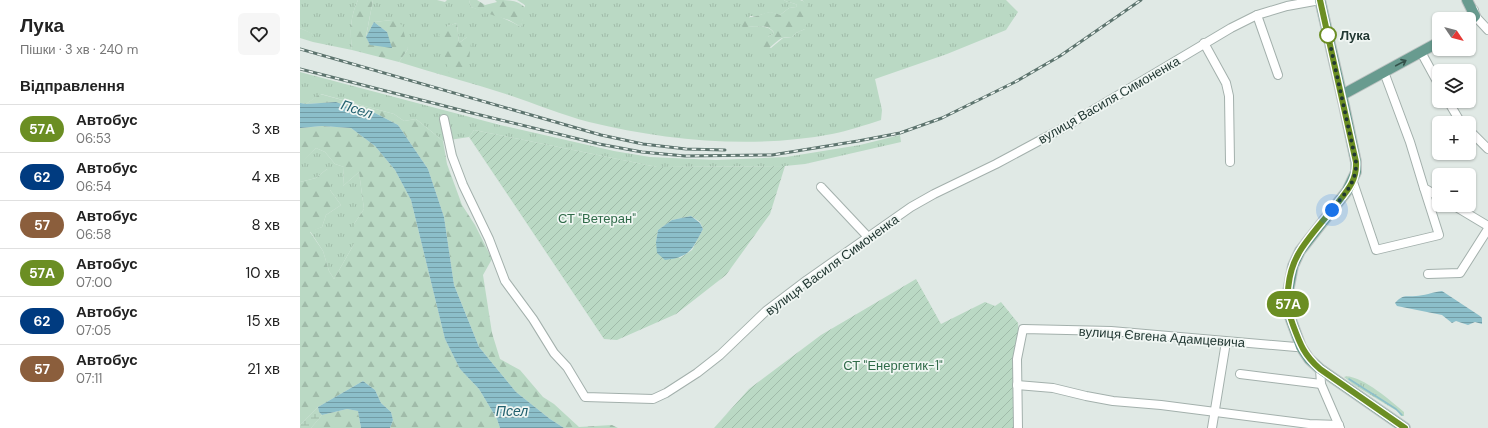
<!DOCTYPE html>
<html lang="uk">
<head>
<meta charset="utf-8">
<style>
	body { margin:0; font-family:"DM Sans",sans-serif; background:#f6f6f6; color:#222; height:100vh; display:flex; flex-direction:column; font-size:15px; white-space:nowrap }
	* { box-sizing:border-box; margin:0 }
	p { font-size:13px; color:#767676 }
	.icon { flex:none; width:22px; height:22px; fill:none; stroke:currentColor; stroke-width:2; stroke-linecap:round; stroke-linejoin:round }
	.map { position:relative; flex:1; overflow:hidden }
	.details { display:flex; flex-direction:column; background:#fff; width:300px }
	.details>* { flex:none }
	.badge { padding:0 8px; border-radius:13px; font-size:14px; line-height:26px }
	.needle { width:26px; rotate:125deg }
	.tools { position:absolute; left:1132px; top:12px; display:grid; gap:8px }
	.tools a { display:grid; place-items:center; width:44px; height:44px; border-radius:6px; background:#fff; box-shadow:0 1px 3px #0004; font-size:20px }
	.you { position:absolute; width:20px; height:20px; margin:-10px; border:3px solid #fff; border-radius:50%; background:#1a73e8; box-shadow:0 0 0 6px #1a73e833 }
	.map>.badge { position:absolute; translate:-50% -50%; box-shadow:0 0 0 2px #fff }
	h2 { padding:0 20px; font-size:15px; line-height:36px }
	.round { display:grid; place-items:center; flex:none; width:42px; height:42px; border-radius:6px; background:#f6f6f6 }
	.head { display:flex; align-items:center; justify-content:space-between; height:68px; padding:0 20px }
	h1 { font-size:19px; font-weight:800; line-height:30px }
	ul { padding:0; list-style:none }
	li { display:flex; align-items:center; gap:12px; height:48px; padding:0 20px; border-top:1px solid #e0e0e0 }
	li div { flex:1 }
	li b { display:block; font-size:15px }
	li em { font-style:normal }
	li .badge { min-width:44px; font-weight:700; text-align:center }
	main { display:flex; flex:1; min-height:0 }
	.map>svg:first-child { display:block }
	.grass { fill:url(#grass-tufts); fill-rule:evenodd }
	.forest { fill:url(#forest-firs) }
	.wetland { fill:url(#wetland-marsh) }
	.garden { fill:url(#garden-furrows); fill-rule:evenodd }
	.water { fill:url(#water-rules) }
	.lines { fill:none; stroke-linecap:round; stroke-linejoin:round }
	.stream { stroke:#8cbfca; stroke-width:1.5 }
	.minor-casing { stroke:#a3b0ac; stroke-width:10 }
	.major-casing { stroke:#bdc3c2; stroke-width:12 }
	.minor { stroke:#fff; stroke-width:8 }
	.major { stroke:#689b8f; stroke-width:10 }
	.rail-casing { stroke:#5d746e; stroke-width:3 }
	.rail { stroke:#f0f6f3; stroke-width:1.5; stroke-dasharray:4.5; stroke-linecap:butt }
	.oneway { stroke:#34514a }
	.line-casing { stroke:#fff; stroke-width:9 }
	.line { stroke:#6b8e23; stroke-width:6 }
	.walk { stroke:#223833; stroke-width:4; stroke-dasharray:0 7.2 }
	.stop-dot { fill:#fff; stroke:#6b8e23; stroke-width:2 }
	.labels { text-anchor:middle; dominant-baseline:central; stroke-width:3.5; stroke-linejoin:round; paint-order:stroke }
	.stop-label { font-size:13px; font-weight:bold; fill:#223833; stroke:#f0f6f3; text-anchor:start }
	.street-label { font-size:13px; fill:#223833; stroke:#f0f6f3 }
	.park-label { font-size:13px; fill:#306b49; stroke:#f0f6f3 }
	.water-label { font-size:14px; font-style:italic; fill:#22606e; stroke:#f0f6f3 }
</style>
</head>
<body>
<main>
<section class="details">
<div class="head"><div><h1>Лука</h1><p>Пішки · 3 хв · 240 m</p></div><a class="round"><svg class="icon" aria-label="heart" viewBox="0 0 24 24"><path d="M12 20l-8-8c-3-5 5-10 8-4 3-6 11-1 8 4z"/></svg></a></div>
<h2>Відправлення</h2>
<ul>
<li><span class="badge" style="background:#6b8e23;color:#fff">57А</span><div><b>Автобус</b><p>06:53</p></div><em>3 хв</em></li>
<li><span class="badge" style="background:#003b80;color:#fff">62</span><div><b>Автобус</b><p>06:54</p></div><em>4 хв</em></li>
<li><span class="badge" style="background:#8b5e3c;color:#fff">57</span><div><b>Автобус</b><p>06:58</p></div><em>8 хв</em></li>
<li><span class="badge" style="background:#6b8e23;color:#fff">57А</span><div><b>Автобус</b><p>07:00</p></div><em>10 хв</em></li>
<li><span class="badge" style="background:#003b80;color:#fff">62</span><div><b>Автобус</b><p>07:05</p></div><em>15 хв</em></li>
<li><span class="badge" style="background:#8b5e3c;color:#fff">57</span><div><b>Автобус</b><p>07:11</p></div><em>21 хв</em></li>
</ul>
</section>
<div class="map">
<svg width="1188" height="428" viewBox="0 0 1188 428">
	<defs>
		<pattern id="grass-tufts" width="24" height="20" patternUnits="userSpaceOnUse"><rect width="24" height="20" fill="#bad9c4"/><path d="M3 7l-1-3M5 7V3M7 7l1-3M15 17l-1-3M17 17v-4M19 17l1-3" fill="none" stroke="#a0bba9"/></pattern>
		<pattern id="forest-firs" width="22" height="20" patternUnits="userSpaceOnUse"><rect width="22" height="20" fill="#bad9c4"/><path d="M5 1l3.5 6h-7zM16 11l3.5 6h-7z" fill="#a0bba9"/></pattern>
		<pattern id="wetland-marsh" width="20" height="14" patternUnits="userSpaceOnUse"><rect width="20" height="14" fill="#bad9c4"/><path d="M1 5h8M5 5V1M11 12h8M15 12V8" fill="none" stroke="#a0bba9"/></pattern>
		<pattern id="garden-furrows" width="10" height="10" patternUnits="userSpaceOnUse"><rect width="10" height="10" fill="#bad9c4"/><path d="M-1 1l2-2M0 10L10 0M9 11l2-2" fill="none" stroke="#a0bba9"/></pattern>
		<pattern id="water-rules" width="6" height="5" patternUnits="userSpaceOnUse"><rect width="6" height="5" fill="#8cbfca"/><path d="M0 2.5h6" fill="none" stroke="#729ca5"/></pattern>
	</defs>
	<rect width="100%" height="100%" fill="#e0e9e5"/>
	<g class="grass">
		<path d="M 0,0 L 58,0 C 50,17 50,32 52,50 L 13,42 L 12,34 L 0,28 Z"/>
		<path d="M 73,0 L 137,0 L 145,2 L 147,0 L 169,0 L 171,7 C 188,12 206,18 221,27 L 225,5 L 217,0 L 484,0 C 488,3 493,2 497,5 L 496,7 L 489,8 L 480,15 L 470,12 L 457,16 L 450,16 L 443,27 C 453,27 468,23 474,33 L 468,37 L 451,37 L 471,48 L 483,38 L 492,37 L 496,33 L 505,29 L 505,3 L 502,0 L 706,0 L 718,12 L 706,30 L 647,54 L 575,79 L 582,110 L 581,120 C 565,125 548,131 532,134 C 454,149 366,141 289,122 C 262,115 236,104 209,95 C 173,83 136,74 99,62 L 108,49 L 92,20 L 74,22 L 66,37 ZM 157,23 L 159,43 L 167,37 L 149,73 L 147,26 Z"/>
		<path d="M 0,72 L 200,125 L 314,151 L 350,157 L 416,160 L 486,157 L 560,145 L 600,135 L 601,142 L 505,164 L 485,166 L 357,167 L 174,130 L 169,137 L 143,141 L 116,119 L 104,121 L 94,114 L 21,94 L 6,104 L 0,103 Z"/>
		<path d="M 16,148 L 25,152 L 35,164 L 44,167 L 43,186 L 59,172 L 64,209 L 54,224 L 54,244 L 34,279 L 29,271 L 23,251 L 10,231 L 22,227 L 26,215 L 41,205 L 30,190 L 27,169 L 16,178 L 0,182 L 0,164 Z"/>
		<path d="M 1044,377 C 1059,373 1092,402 1104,412 L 1104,416 L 1101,416 L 1097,411 L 1054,385 Z"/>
	</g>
	<g class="forest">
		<path d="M 58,0 L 73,0 L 66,36 L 70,45 L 87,32 L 74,22 L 92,20 L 102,25 L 108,49 L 99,62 L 52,50 C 50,32 50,17 58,0 Z"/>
		<path d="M 169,0 L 177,0 L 185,5 L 197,2 L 195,0 C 211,0 221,0 229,13 L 223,19 L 221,27 L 209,20 L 195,16 L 171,7 Z"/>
		<path d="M 484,0 C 489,0 495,0 500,0 C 514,3 508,21 505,29 L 496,33 L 492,37 C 489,37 485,37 482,38 C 468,46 469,56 450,45 L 449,39 L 451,37 L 468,37 L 474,33 C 469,23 453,27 443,27 L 441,26 C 446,15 450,18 460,15 C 463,14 467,12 470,12 C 473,12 477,14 480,15 L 489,8 L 496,7 L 497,5 C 493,2 488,3 484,0 Z"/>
		<path d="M 157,23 L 159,43 L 167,37 L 171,42 L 169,61 L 159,75 L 149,73 L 139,35 L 147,26 Z"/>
		<path d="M 0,28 L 13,34 L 13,42 L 0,38 Z"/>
		<path d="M 20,94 L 94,114 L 104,121 L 116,119 L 143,141 L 147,164 L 162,205 L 175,225 L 192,259 L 183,275 L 192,333 L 200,359 L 220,370 L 243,397 L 254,404 L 279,427 L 312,425 L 318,428 L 264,428 L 250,419 L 216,392 L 179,347 L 154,285 L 144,217 L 128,169 L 98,125 L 75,113 L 55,109 L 36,102 L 6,104 Z"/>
		<path d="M 22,126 L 51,128 L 75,146 L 95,170 L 111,200 L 145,339 L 160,369 L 179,389 L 197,419 L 200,428 L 90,428 L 93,420 L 91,412 L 81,403 L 75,390 L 63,381 L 18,407 L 0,425 L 0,182 L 16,178 L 27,169 L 32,178 L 30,190 L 41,205 L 26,215 L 22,227 L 10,232 L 23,251 L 29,271 L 34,279 L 54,244 L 54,224 L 64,209 L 59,172 L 43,186 L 44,167 L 35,164 L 25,152 L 16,148 L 0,165 L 0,128 Z"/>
		<path d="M 47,409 L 58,411 L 61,428 L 11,428 L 22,415 Z"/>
	</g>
	<path class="wetland" d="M 18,407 L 19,412 L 22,415 L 11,428 L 0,428 L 0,425 Z"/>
	<g class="garden">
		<path d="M 174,130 L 357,167 L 485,166 L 470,214 L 426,275 L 376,314 L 317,340 L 304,339 L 169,137 ZM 391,216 L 400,222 L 403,229 L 392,250 L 380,258 L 356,242 L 358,230 L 372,220 Z"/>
		<path d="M 616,279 L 641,324 L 685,302 L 695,306 L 701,302 L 718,323 L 719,340 L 714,428 L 414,428 L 449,389 L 521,335 Z"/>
	</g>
	<g class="water">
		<path d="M 74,22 L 87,32 L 92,48 L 70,45 L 66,37 Z"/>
		<path d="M 36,102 L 55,109 L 75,113 L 98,125 L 128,169 L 144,217 L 154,285 L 179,347 L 216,392 L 250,419 L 264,428 L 200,428 L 197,419 L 179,389 L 160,369 L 145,339 L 111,200 L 95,170 L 75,146 L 51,128 L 22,126 L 0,128 L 0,103 L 6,104 Z"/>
		<path d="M 391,216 L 400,223 L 403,229 C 392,250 390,257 365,260 L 357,253 L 356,242 L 358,230 L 372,220 Z"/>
		<path d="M 1142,291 L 1180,316 L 1182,318 L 1182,324 L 1175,322 L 1168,325 L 1156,321 L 1152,323 L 1142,315 L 1097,306 L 1095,303 C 1103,294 1106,297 1116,296 C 1123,296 1133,292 1142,291 Z"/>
		<path d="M 63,381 L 75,390 L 81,403 L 91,412 L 93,420 L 90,428 L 61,428 L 58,411 L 47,409 L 22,415 L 19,412 L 18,407 Z"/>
	</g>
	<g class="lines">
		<path class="stream" d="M 1049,379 L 1096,409 L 1102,415"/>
		<defs>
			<g id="minor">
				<path d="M 1174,10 L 1175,16 L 1188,30"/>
				<path d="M 957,15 L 978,75"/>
				<path d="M 904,43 L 926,83 L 929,96 L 930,162"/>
				<path d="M 1121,52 L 1139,85"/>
				<path d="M 1084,72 L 1110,142 L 1124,188 L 1139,197"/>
				<path d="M 1148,101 L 1161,123"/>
				<path d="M 144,119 L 152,156 L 163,185 L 189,239 L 205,281 L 233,319 L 254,353 L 267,367 L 285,397 L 353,399 L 366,393 L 397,373 L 420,355 L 466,311 L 507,280 L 611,207 L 634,194 L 696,164 L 763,128 L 931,28 L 957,15 L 987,6 L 1020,0"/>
				<path d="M 1169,130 L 1188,149"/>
				<path d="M 1053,182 L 1076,250 L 1139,235 L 1124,188"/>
				<path d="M 521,187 L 569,238"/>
				<path d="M 1153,205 L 1188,226"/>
				<path d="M 1128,274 L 1160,273 L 1188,229"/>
				<path d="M 1020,369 L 1021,384 L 1040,428"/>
				<path d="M 940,374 L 1021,384"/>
				<path d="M 717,385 L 753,388 L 786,396 L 813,401 L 861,405 L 1009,424 L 1039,425"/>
				<path d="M 718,428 L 717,359 L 723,329 L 811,331 L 996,347 L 1001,347"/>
				<path d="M 912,428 L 926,342"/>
			</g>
			<g id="major">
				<path d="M 1020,0 L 1044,105 L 1056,162 L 1056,172 L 1047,191 L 1000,251 L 993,266 L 988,292 L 990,317 L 1001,347 L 1009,359 L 1020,369 L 1105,428"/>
				<path d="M 1167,0 L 1175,16 L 1169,22"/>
				<path d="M 1042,95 L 1139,42"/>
			</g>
		</defs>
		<use href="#minor" class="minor-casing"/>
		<use href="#major" class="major-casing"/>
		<use href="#minor" class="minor"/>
		<use href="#major" class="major"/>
		<defs>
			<g id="rail">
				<path d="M 0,49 L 301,135 L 343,144 L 386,149 L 425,150"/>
				<path d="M 0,69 L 172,113 L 299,144 L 342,152 L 385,156 L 472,155 L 558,141 L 600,133 L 642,118 L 715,82 L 760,56 L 841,0"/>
			</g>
		</defs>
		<use href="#rail" class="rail-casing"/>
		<use href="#rail" class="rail"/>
	</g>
	<defs><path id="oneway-shaft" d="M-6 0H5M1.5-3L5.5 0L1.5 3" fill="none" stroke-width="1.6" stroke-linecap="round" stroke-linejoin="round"/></defs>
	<use class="oneway" href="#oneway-shaft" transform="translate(1101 63) rotate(-28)"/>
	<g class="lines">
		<defs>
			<path id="line" d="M 1020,0 L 1056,162 C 1057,181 1047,191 1036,205 C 1024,220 1010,235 1000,251 C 987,272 984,302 993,325 C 1000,344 1004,355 1020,369 L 1105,428"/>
		</defs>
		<use href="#line" class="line-casing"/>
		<use href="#line" class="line"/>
		<path class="walk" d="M 1028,35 L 1056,162 C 1057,183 1044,194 1032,210"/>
	</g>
	<circle class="stop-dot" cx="1028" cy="35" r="8"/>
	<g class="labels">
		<g class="stop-label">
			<text x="1040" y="35">Лука</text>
		</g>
		<g class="street-label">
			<text transform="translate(809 100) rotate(-30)">вулиця Василя Симоненка</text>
			<text transform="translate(532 265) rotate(-36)">вулиця Василя Симоненка</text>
			<text transform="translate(862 337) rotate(4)">вулиця Євгена Адамцевича</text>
		</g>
		<g class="park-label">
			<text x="297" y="218">СТ "Ветеран"</text>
			<text x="593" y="365">СТ "Енергетик-1"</text>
		</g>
		<g class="water-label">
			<text transform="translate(57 109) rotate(18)">Псел</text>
			<text x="212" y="411">Псел</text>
		</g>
	</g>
</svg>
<div class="tools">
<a><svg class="needle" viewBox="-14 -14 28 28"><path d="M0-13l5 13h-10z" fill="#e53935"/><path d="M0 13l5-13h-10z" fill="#767676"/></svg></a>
<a><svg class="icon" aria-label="layers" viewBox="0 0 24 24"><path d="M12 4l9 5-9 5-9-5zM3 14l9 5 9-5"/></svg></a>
<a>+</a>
<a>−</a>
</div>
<div class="you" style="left:1032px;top:210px"></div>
<b class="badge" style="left:988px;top:304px;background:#6b8e23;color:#fff">57А</b>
</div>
</main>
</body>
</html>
